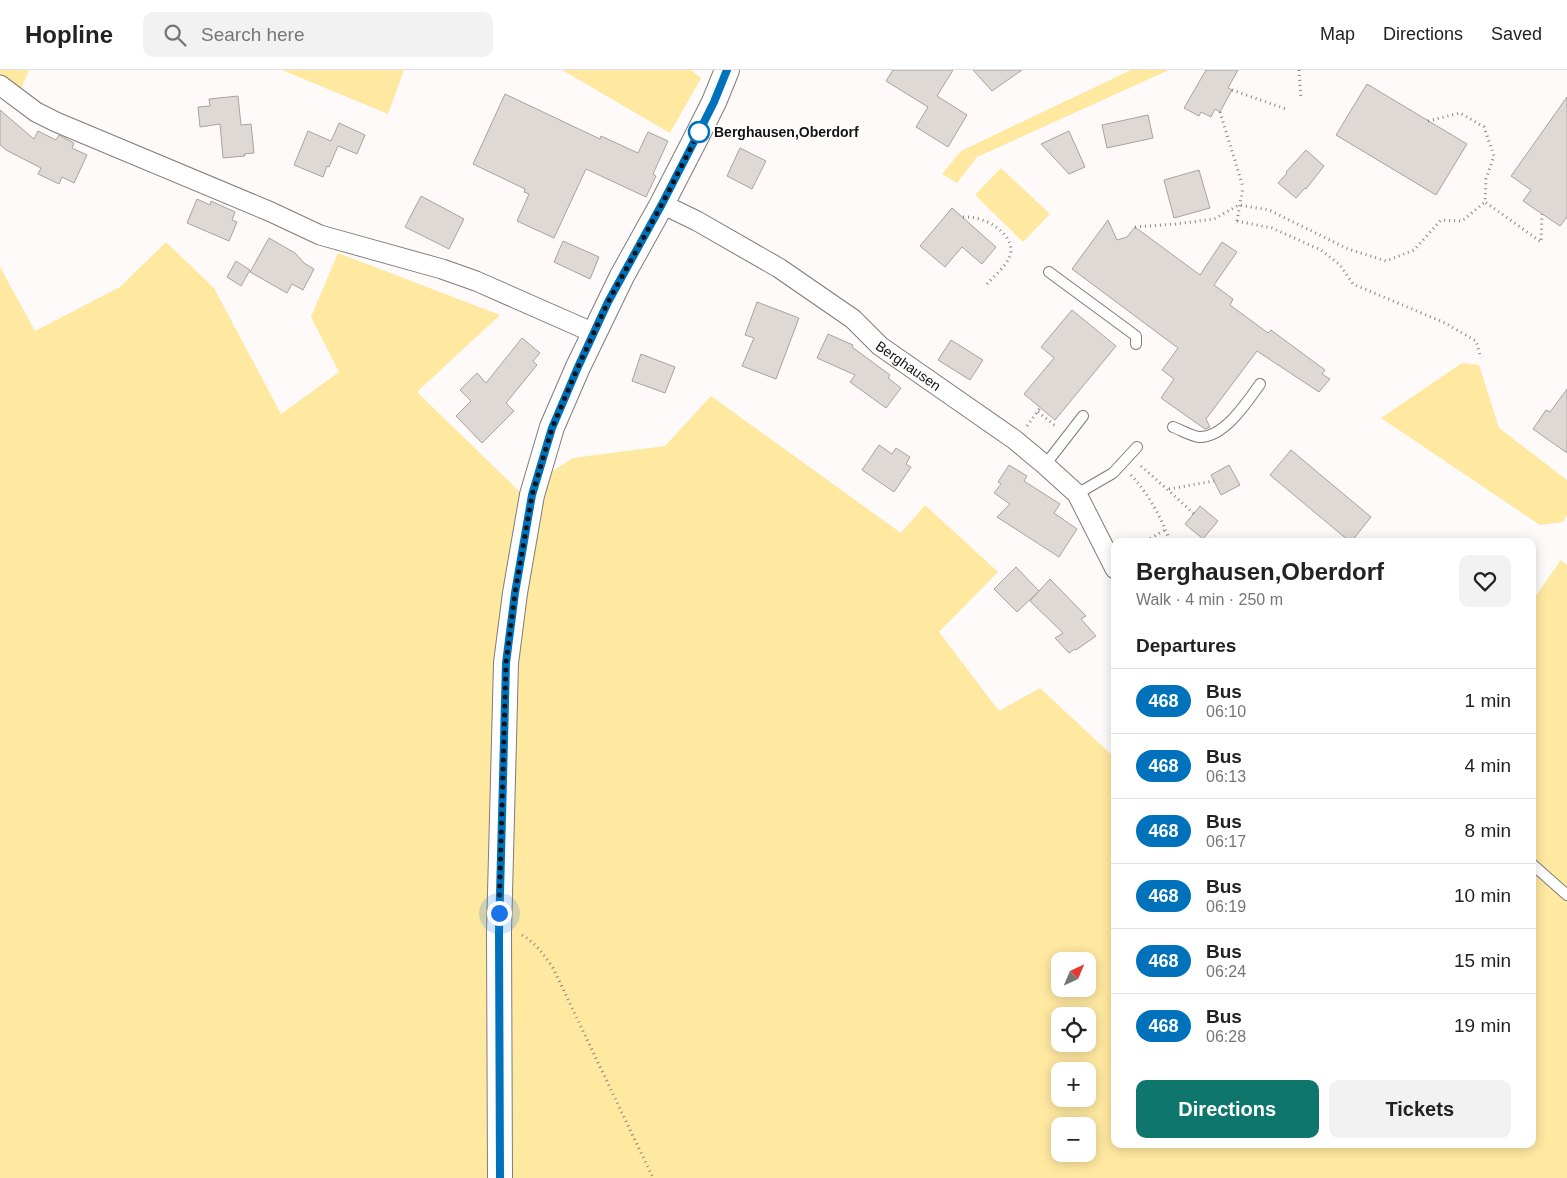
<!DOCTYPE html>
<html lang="en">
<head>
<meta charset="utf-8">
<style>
	body { margin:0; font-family:Helvetica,sans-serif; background:#f2f2f2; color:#222; height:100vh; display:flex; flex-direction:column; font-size:19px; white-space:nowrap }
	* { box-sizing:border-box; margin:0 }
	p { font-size:16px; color:#767676 }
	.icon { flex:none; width:28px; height:28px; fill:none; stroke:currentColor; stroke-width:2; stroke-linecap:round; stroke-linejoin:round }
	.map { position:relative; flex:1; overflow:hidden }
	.panel { position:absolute; left:1111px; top:468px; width:425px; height:610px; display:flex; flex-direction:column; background:#fff; border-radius:10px; box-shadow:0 2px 12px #0003 }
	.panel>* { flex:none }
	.badge { padding:0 10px; border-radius:16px; font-size:18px; line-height:32px }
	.needle { width:32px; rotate:44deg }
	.fabs { position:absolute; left:1051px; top:882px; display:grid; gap:10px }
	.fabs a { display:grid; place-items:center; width:45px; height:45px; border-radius:10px; background:#fff; box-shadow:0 2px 12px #0003; font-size:25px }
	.you { position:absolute; width:25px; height:25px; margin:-12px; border:4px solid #fff; border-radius:50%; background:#1a73e8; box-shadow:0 0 0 8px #1a73e833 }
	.map>.badge { position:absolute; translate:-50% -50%; box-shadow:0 0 0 2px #fff }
	h2 { padding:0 25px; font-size:19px; line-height:45px }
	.round { display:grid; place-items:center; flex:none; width:52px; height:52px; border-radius:10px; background:#f2f2f2 }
	.head { display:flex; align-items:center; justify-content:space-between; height:85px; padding:0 25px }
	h1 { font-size:24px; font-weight:700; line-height:38px }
	.button { display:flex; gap:10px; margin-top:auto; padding:10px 25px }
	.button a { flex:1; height:58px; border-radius:10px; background:#0f766e; color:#fff; font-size:20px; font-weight:700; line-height:58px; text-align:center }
	.button a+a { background:#f2f2f2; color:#222 }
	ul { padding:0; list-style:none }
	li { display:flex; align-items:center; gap:15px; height:65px; padding:0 25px; border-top:1px solid #e0e0e0 }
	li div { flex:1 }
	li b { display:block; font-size:19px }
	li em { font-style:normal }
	li .badge { min-width:55px; font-weight:700; text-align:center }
	header { display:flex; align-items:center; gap:30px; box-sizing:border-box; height:70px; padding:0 25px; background:#fff; border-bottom:1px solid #e0e0e0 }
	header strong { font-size:24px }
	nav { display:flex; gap:28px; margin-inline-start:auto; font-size:18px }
	.search { width:350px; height:45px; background:#f2f2f2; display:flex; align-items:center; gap:12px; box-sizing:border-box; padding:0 18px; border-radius:10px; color:#767676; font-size:19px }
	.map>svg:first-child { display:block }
	.green { fill:#ffe8a0; fill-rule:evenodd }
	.building { fill:#ded9d5; stroke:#a8a39f }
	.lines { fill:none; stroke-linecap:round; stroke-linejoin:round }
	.service-casing { stroke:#817b7a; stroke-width:12 }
	.minor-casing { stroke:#817b7a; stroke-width:21 }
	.tertiary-casing { stroke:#817b7a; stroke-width:26 }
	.path { stroke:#888584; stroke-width:3; stroke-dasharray:1 4; stroke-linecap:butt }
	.service { stroke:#fff; stroke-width:10 }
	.minor { stroke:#fff; stroke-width:19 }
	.tertiary { stroke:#fff; stroke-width:24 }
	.path-bridge { stroke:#888584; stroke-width:3; stroke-dasharray:1 4; stroke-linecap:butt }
	.line-casing { stroke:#fff; stroke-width:11 }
	.line { stroke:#0072bc; stroke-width:8 }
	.walk { stroke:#151313; stroke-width:5; stroke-dasharray:0 9 }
	.stop-dot { fill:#fff; stroke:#0072bc; stroke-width:2.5 }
	.labels { text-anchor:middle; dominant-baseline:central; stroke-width:4; stroke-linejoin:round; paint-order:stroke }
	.stop-label { font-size:14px; font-weight:bold; fill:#151313; stroke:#fff; text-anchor:start }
	.street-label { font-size:14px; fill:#151313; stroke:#fff }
</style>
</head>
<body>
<header>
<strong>Hopline</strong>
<div class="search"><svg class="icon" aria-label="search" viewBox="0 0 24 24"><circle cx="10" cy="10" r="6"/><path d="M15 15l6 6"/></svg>Search here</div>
<nav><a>Map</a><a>Directions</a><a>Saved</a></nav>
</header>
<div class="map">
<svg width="1567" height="1108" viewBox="0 0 1567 1108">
	<rect width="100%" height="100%" fill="#fefaf9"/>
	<g class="green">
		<path d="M 0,0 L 29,0 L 21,19 L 0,13 Z"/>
		<path d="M 282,0 L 404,0 L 388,44 Z"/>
		<path d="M 562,0 L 691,0 L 701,8 L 670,63 Z"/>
		<path d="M 1131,0 L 1169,0 L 977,87 L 957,113 L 942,104 L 961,81 Z"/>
		<path d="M 1001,98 L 1050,144 L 1023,172 L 975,125 Z"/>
		<path d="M 166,172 L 214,218 L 281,344 L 339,302 L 311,247 L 338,183 L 500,245 L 417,322 L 520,422 L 573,388 L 665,376 L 711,326 L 901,463 L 925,435 L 998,502 L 939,562 L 999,641 L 1040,618 L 1115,688 L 1115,1074 L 1532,1074 L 1532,531 L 1561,490 L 1567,495 L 1567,1108 L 0,1108 L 0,197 L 35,261 L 120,217 ZM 1060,891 L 1088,891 L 1088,919 L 1060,919 ZM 1060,946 L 1088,946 L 1088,974 L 1060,974 ZM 1060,1001 L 1088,1001 L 1088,1029 L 1060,1029 ZM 1060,1056 L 1088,1056 L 1088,1084 L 1060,1084 Z"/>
		<path d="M 1462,293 L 1479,295 L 1499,358 L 1567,410 L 1567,445 L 1563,452 L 1540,455 L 1381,348 Z"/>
	</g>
	<g class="building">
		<path d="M 893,0 L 953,0 L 937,26 L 967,45 L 948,77 L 916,57 L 928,37 L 886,11 Z"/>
		<path d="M 973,0 L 1022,0 L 992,21 Z"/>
		<path d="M 1206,0 L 1238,0 L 1228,18 L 1232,20 L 1220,42 L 1215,39 L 1211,47 L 1201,42 L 1199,46 L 1184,38 Z"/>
		<path d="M 1367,14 L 1467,74 L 1436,125 L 1336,65 Z"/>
		<path d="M 505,24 L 600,69 L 601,66 L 638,83 L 648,62 L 668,71 L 653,104 L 656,106 L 646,127 L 586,99 L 554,168 L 517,151 L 529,124 L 524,122 L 525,119 L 473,94 Z"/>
		<path d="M 238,26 L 241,55 L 251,54 L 254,83 L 244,84 L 245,86 L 223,88 L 220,54 L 200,57 L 198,37 L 210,36 L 209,29 Z"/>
		<path d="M 1567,27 L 1567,147 L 1560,156 L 1523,131 L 1531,120 L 1511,106 Z"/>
		<path d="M 0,40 L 34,69 L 38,61 L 56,70 L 59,65 L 74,73 L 72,78 L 87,85 L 74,113 L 62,107 L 59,114 L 38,104 L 41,98 L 6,80 L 0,75 Z"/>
		<path d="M 1148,45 L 1153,68 L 1107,78 L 1102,55 Z"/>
		<path d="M 339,53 L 365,65 L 357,84 L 338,76 L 329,97 L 327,96 L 323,107 L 294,95 L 308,61 L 331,71 Z"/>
		<path d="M 1069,61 L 1085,97 L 1069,104 L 1041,74 Z"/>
		<path d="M 740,78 L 766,91 L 752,119 L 727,106 Z"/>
		<path d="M 1306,80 L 1324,96 L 1306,119 L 1305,118 L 1296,128 L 1278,113 L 1287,103 L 1286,102 Z"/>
		<path d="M 1199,100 L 1210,138 L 1174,148 L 1164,110 Z"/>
		<path d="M 421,126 L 464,149 L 449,179 L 405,157 Z"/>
		<path d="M 197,129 L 210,135 L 211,131 L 235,142 L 232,150 L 237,152 L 229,171 L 187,153 Z"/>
		<path d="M 952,138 L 996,177 L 982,194 L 962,177 L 945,197 L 920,176 Z"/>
		<path d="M 1108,150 L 1117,170 L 1127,167 L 1135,157 L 1200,205 L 1222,172 L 1237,182 L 1214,215 L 1233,229 L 1230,235 L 1268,263 L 1271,260 L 1325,300 L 1322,304 L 1330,309 L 1319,322 L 1257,281 L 1206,349 L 1210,357 L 1205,359 L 1161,328 L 1174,309 L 1162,300 L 1178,278 L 1072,199 Z"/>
		<path d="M 269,168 L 295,183 L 304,193 L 314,199 L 303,220 L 292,214 L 287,223 L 250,202 Z"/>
		<path d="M 563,171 L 599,187 L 590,209 L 554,192 Z"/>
		<path d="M 236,191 L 250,200 L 241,216 L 227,207 Z"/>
		<path d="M 757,232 L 799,248 L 776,309 L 742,296 L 754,268 L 745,265 Z"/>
		<path d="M 1072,240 L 1116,276 L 1055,350 L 1024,324 L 1054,288 L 1041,277 Z"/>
		<path d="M 828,264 L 853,275 L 852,277 L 890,305 L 888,308 L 901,318 L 886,338 L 850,312 L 855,305 L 817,288 Z"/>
		<path d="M 522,268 L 540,283 L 533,291 L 537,295 L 506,333 L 514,341 L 482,373 L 456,346 L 471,331 L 460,320 L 477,303 L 486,313 Z"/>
		<path d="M 951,270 L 983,290 L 970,310 L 938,290 Z"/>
		<path d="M 641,284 L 675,297 L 665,323 L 632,311 Z"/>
		<path d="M 1567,319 L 1567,383 L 1533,359 L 1546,340 L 1550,342 Z"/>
		<path d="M 879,375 L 892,384 L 896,378 L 910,387 L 906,394 L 911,397 L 894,422 L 862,400 Z"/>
		<path d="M 1291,380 L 1371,447 L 1352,471 L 1349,471 L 1270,405 Z"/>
		<path d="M 1009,395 L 1027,406 L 1024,411 L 1060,434 L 1054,443 L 1077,459 L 1059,487 L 997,447 L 1010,434 L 994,423 L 1001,414 L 998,412 Z"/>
		<path d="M 1229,395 L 1240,415 L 1221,425 L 1211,405 Z"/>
		<path d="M 1200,436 L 1218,451 L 1203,469 L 1185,454 Z"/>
		<path d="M 1016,497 L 1039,521 L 1017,542 L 994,519 Z"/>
		<path d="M 1050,509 L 1086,546 L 1081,549 L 1096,566 L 1076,580 L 1075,579 L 1069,583 L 1055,568 L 1063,563 L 1030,531 Z"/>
	</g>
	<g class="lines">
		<defs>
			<g id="service">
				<path d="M 1049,202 L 1136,266 L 1136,274"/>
				<path d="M 1173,357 C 1181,360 1191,366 1199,367 C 1224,368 1248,331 1260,314"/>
				<path d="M 1045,395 L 1083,346"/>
				<path d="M 1077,424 L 1113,403 L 1137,377"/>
				<path d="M 1532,794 L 1567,825"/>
			</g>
			<g id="minor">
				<path d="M 0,15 L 36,42 L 56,52 L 271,142 L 320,165 L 442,199 L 476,211 L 594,263"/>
				<path id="s1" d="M 662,134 L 697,151 L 779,198 L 853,249 L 880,276 L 1015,370 L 1045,395 L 1077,424 L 1115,499"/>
			</g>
			<path id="tertiary" d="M 500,1108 L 499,862 L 506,593 L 515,523 L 532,425 L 552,357 L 578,297 L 622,206 L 662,134 L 698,64 L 714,32 L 727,0"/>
		</defs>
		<use href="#service" class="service-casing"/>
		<use href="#minor" class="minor-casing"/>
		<use href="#tertiary" class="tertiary-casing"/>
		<g class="path">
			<path d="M 1299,0 L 1301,29"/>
			<path d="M 1232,20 L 1286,39"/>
			<path d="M 1220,42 L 1243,117"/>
			<path d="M 1428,51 L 1460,43 L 1484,57 L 1494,86 L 1486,109 L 1485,132 L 1541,172 L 1542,144"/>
			<path d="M 963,147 C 967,147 971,147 975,148 C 993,151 1020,170 1008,190 C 1003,199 993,207 987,214"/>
			<path d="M 1237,151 L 1272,158 L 1321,180 L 1340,195 L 1353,214 L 1445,253 L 1476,271 L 1481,288"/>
			<path d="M 1135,157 L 1176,154 L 1214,149 L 1239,135 L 1269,140 L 1348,179 L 1386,191 L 1414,180 L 1441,150 L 1462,151 L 1485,132"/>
			<path d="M 1038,342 L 1057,357"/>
			<path d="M 1027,356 L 1040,338"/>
			<path d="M 1141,396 L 1168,420 L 1194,444"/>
			<path d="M 1131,405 C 1148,423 1161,447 1170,471"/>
			<path d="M 1169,419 L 1214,411"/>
			<path d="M 1146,471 L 1165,460"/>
			<path d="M 522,865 C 536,873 544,885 553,898 L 653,1108"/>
		</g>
		<use href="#service" class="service"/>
		<use href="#minor" class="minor"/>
		<use href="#tertiary" class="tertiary"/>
		<path class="path-bridge" d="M 1237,151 L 1243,117"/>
	</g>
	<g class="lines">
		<defs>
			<path id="line" d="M 500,1108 L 499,862 L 506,593 L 515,523 L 532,425 L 552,358 L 578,297 L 608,232 L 662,134 L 698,64 L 714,32 L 727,0"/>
		</defs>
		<use href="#line" class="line-casing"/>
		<use href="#line" class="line"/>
		<path class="walk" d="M 499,843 L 506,593 L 515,523 L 532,425 L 552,358 L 578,297 L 608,232 L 662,134 L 699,62"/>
	</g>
	<circle class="stop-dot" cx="699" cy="62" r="10"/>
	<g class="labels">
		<g class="stop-label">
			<text x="714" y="62">Berghausen,Oberdorf</text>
		</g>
		<g class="street-label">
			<text stroke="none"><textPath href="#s1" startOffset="296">Berghausen</textPath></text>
		</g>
	</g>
</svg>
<div class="fabs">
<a><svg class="needle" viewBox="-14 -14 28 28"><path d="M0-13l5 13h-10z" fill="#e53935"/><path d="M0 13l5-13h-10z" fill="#767676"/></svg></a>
<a><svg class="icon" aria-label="locate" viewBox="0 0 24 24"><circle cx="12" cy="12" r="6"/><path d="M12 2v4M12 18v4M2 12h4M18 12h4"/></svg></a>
<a>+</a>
<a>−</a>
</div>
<div class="you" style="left:499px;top:843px"></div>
<section class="panel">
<div class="head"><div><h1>Berghausen,Oberdorf</h1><p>Walk · 4 min · 250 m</p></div><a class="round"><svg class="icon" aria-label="heart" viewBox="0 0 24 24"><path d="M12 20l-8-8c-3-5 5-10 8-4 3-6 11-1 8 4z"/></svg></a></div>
<h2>Departures</h2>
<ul>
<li><span class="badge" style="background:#0072bc;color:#fff">468</span><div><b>Bus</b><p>06:10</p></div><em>1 min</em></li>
<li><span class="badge" style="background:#0072bc;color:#fff">468</span><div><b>Bus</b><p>06:13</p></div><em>4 min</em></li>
<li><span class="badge" style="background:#0072bc;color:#fff">468</span><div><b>Bus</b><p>06:17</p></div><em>8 min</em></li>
<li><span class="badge" style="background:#0072bc;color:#fff">468</span><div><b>Bus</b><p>06:19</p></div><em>10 min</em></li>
<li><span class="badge" style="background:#0072bc;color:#fff">468</span><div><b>Bus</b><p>06:24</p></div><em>15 min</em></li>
<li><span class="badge" style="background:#0072bc;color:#fff">468</span><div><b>Bus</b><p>06:28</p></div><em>19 min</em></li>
</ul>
<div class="button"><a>Directions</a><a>Tickets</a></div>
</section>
</div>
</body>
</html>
